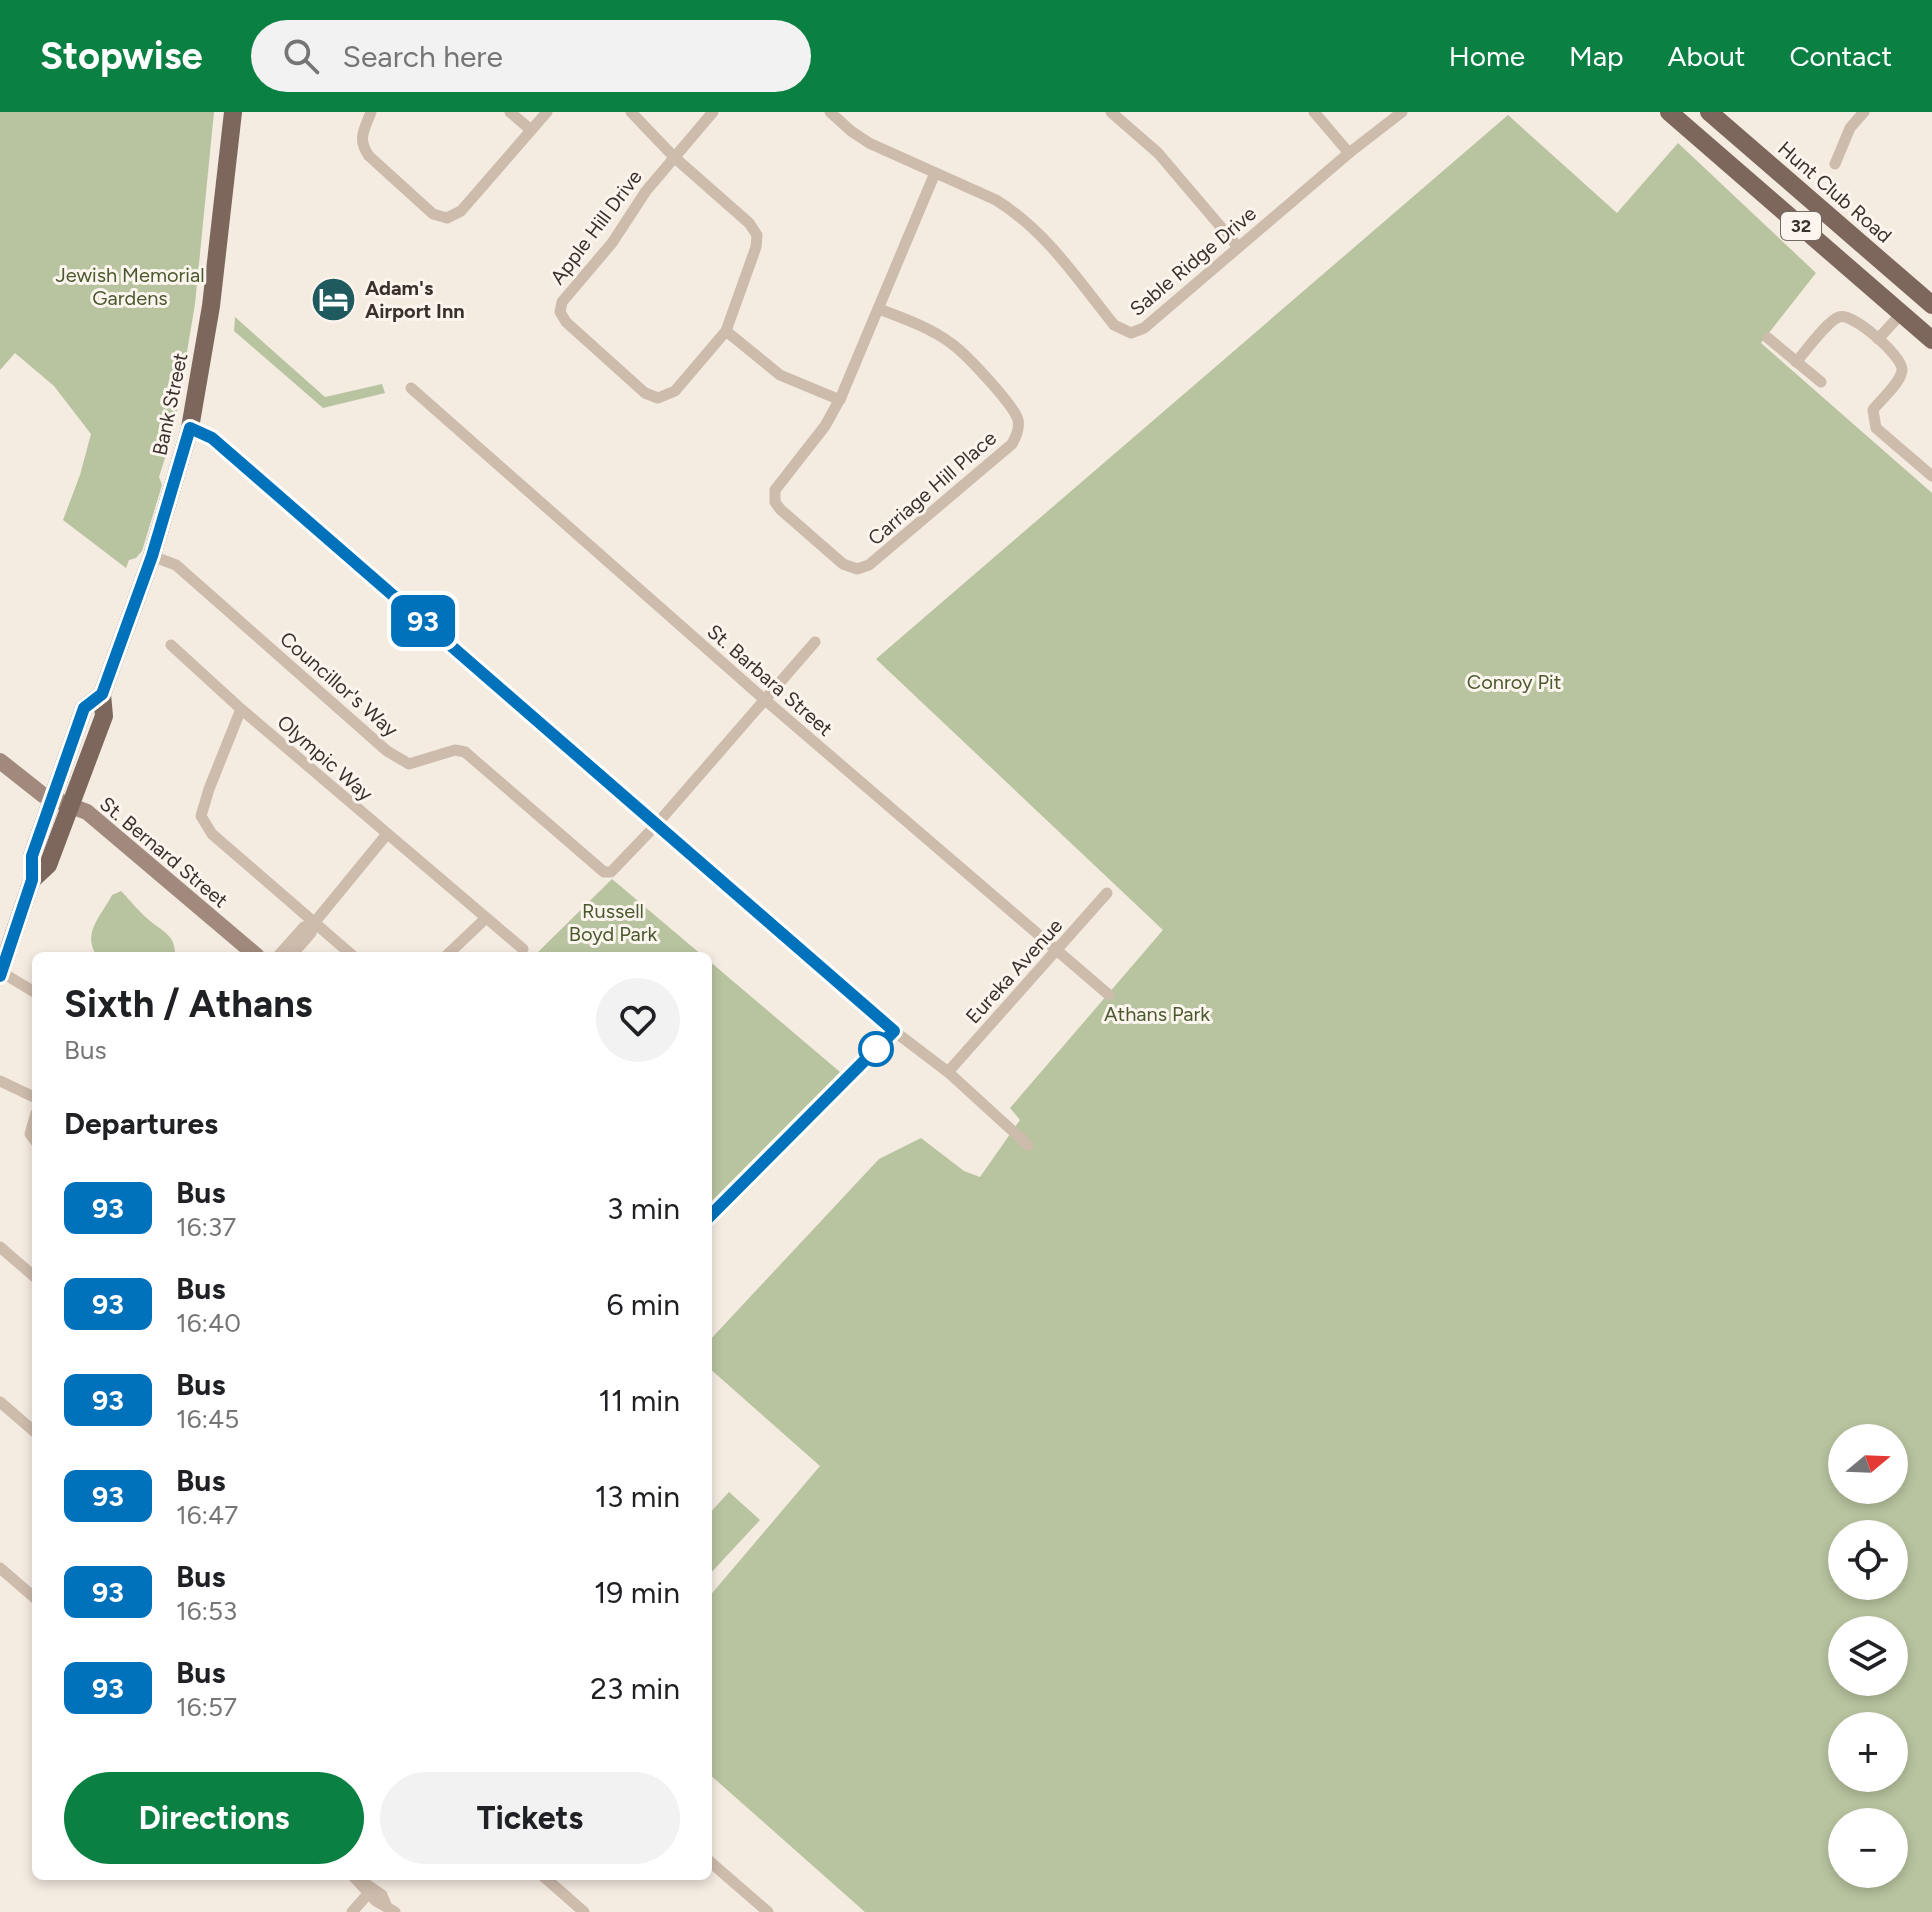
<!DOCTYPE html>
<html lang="en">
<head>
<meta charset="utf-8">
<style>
	body { margin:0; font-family:Figtree,sans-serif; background:#f2f2f2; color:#202124; height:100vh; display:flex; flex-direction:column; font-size:30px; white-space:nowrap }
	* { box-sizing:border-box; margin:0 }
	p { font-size:26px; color:#757577 }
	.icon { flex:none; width:44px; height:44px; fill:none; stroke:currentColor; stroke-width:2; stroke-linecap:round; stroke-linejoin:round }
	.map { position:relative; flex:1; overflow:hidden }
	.details { position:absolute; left:32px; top:840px; width:680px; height:928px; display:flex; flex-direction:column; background:#fff; border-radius:12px; box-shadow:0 4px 12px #0003 }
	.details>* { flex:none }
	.badge { padding:0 16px; border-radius:12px; font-size:28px; line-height:52px }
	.needle { width:52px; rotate:71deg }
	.tools { position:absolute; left:1828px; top:1312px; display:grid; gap:16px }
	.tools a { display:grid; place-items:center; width:80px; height:80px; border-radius:50%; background:#fff; box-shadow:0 4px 12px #0003; font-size:40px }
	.map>.badge { position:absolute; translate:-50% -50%; box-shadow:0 0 0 4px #fff }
	h2 { padding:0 32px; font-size:30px; line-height:72px }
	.round { display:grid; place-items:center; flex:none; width:84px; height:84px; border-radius:42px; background:#f2f2f2 }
	.summary { display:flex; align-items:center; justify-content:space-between; height:136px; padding:0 32px }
	h1 { font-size:38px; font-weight:700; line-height:60px }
	.button { display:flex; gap:16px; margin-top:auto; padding:16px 32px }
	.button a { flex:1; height:92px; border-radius:48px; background:#0b8043; color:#fff; font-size:32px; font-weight:700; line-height:92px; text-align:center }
	.button a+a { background:#f2f2f2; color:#202124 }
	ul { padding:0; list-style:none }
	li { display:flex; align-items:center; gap:24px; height:96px; padding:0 32px }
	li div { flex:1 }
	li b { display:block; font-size:30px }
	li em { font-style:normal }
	li .badge { min-width:88px; font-weight:700; text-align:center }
	header { display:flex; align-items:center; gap:48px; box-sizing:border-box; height:112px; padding:0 40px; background:#0b8043; color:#fff }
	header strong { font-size:38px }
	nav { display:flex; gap:44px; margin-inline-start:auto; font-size:28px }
	.search { width:560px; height:72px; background:#f2f2f2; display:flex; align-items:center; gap:20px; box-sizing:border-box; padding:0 28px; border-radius:44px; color:#757577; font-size:30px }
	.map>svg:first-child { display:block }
	.green { fill:#b8c4a0; fill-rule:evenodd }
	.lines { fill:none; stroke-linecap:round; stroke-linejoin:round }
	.street { stroke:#cdbbac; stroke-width:11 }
	.secondary { stroke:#a18a7d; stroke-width:16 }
	.primary { stroke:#7d675c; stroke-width:18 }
	.line-casing { stroke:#fff; stroke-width:18 }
	.line { stroke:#0072bc; stroke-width:12 }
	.stop-dot { fill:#fff; stroke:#0072bc; stroke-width:4 }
	.labels { text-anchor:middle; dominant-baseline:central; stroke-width:6; stroke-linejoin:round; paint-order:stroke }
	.shield { fill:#fbf5ee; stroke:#756b66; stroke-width:2 }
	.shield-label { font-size:18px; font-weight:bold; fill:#3b302b }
	.street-label { font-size:20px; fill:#3b302b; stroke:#fbf5ee }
	.park-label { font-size:20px; fill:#4a5a2e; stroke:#fbf5ee }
	.poi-label { font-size:20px; font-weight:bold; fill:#3b302b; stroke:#fbf5ee; text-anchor:start }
</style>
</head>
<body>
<header>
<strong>Stopwise</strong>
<div class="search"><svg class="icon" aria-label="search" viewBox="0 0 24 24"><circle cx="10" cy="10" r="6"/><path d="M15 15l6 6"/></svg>Search here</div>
<nav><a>Home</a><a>Map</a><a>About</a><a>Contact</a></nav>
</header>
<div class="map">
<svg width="1932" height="1800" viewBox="0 0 1932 1800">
	<rect width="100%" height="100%" fill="#f4ebe1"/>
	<g class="green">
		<path d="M 0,0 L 214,0 L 195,192 L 174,317 L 159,365 L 162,373 L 142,439 L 136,446 L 129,448 L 126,456 L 63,408 L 80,363 L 91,322 L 54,274 L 15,241 L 0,258 Z"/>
		<path d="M 1508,3 L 1617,101 L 1678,31 L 1816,161 L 1761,231 L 1932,381 L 1932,1800 L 865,1800 L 708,1661 L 708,1486 L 820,1354 L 708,1255 L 708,1230 L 879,1047 L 921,1026 L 964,1059 L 980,1065 L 1020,1008 L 1010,996 L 1163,818 L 876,547 ZM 1842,1326 L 1894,1326 L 1894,1378 L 1842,1378 ZM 1842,1422 L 1894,1422 L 1894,1474 L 1842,1474 ZM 1842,1518 L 1894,1518 L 1894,1570 L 1842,1570 ZM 1842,1614 L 1894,1614 L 1894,1666 L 1842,1666 ZM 1842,1710 L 1894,1710 L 1894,1762 L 1842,1762 Z"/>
		<path d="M 235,205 L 325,285 L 382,272 L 385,281 L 323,296 L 234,219 Z"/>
		<path d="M 612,767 L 703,844 L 534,844 Z"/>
		<path d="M 121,779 C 130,788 139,800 149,808 C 163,820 176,823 175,844 L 97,844 C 81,821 102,803 112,783 Z"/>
		<path d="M 708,848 L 840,960 L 708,1093 Z"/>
		<path d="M 729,1380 L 760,1408 L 708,1464 L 708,1403 Z"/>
	</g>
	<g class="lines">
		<g class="street">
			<path d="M 371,0 C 364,18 357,27 369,44 L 433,102 L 447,106 L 461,99 L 547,0"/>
			<path d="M 510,0 L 531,18"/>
			<path d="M 631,0 L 674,45 L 749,111 L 757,123 L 756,135 L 726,219 L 675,279 L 658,286 L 645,281 L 566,210 L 560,200 L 562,190 L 612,131 L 646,79 L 713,0"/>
			<path d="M 830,0 L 851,19 L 869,31 L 996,88 C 1046,119 1078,168 1114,213 L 1131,221 L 1144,216 L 1349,41 L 1402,0"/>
			<path d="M 1111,0 L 1158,41 L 1238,135"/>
			<path d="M 1314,0 L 1349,41"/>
			<path d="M 1835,52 L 1850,16 L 1864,0"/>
			<path d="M 879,197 C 903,206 931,216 952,232 C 966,242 1014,293 1018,308 C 1020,317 1016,325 1012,332 L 869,453 L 857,457 L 843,452 L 780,397 L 775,390 L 775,378 L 825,314 L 841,285 L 935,61"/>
			<path d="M 726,219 L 780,263 L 840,288"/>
			<path d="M 1768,226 L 1821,270"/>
			<path d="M 1878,227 L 1901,202"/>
			<path d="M 1796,250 C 1806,239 1827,209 1839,205 C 1852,200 1903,244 1902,258 C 1901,271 1881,287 1873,298 L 1876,316 L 1932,364"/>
			<path d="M 411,276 L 764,587 L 1109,883"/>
			<path d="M 190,316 L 212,326 L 894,919 L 948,960 L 1028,1033"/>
			<path d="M 152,444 L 176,453 L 387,639 L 409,652 L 455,638 L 465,640 L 604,760 L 611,760 L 656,713 L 815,530"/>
			<path d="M 171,533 L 241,597 L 523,837"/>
			<path d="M 241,597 L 209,677 L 201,704 L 212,722 L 353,844"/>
			<path d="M 314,811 L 387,722"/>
			<path d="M 278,844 L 304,815 L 314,811 L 311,821 L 291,844"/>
			<path d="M 446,844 L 485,807"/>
			<path d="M 1,860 L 36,881"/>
			<path d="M 948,960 L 1107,781"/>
			<path d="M 0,969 L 36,986"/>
			<path d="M 36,1001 L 30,1022 L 36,1030"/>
			<path d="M 708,1106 L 894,919"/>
			<path d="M 0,1135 L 36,1166"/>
			<path d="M 0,1290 L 36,1321"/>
			<path d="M 0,1456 L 36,1487"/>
			<path d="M 708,1748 L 768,1800"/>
			<path d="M 353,1764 L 376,1789 L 395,1800"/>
			<path d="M 543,1764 L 584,1800"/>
			<path d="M 356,1765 L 382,1783 L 386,1793"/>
			<path d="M 352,1800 L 368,1782"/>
		</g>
		<path class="secondary" d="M 0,649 L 43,683 L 87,700 L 257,844"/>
		<g class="primary">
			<path d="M 1669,0 L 1932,228"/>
			<path d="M 1709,0 L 1932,193"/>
			<path d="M 32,768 L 48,753 L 104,604 L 102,582 L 152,444 L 190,316 L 211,194 L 233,0"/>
			<path d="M 0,863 L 32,768 L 32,744 L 84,596 L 102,582"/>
		</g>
	</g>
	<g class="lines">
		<defs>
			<path id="line" d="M 0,864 L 32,768 L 32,744 L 84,596 L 102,582 L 152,444 L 190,316 L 212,326 L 894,919 L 708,1106"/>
		</defs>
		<use href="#line" class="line-casing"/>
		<use href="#line" class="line"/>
	</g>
	<defs>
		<symbol id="hotel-disc" viewBox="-11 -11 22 22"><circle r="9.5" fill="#1f5a5e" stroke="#fbf5ee"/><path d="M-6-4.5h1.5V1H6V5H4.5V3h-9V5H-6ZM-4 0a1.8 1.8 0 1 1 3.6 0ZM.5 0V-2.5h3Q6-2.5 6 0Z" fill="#fff"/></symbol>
	</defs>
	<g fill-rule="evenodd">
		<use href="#hotel-disc" x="308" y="162" width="51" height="51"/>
	</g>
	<circle class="stop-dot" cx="876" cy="937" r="16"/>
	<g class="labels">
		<rect class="shield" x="1781" y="100" width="40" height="28" rx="6"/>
		<g class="shield-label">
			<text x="1801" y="114">32</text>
		</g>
		<g class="street-label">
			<text transform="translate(1835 80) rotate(41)">Hunt Club Road</text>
			<text transform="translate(596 115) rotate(-53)">Apple Hill Drive</text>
			<text transform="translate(1193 149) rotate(-40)">Sable Ridge Drive</text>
			<text transform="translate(170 292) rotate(-78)">Bank Street</text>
			<text transform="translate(932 376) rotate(-41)">Carriage Hill Place</text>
			<text transform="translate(770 568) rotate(41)">St. Barbara Street</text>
			<text transform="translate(339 572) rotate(41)">Councillor's Way</text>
			<text transform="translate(325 646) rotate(41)">Olympic Way</text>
			<text transform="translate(164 740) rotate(40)">St. Bernard Street</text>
			<text transform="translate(1014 859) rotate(-48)">Eureka Avenue</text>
		</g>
		<g class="park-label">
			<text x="130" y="163">Jewish Memorial<tspan x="130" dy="23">Gardens</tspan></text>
			<text x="1514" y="570">Conroy Pit</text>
			<text x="613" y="799">Russell<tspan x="613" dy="23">Boyd Park</tspan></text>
			<text x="1157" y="902">Athans Park</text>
		</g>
		<g class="poi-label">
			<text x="365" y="176">Adam's<tspan x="365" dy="23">Airport Inn</tspan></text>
		</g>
	</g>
</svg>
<div class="tools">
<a><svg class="needle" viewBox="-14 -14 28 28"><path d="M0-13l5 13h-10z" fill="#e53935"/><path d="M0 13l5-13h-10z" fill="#757577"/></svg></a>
<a><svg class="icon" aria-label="locate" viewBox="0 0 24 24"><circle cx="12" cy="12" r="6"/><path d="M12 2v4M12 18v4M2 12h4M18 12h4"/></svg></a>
<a><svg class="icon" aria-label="layers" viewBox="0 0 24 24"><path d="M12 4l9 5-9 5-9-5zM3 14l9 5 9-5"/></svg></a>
<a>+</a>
<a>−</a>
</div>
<b class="badge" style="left:423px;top:509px;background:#0072bc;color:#fff">93</b>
<section class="details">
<div class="summary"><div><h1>Sixth / Athans</h1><p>Bus</p></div><a class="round"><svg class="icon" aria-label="heart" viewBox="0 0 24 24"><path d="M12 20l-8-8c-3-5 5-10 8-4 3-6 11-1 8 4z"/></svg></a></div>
<h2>Departures</h2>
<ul>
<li><span class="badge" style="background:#0072bc;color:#fff">93</span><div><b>Bus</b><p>16:37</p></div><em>3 min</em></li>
<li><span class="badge" style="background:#0072bc;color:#fff">93</span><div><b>Bus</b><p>16:40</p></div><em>6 min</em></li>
<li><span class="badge" style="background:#0072bc;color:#fff">93</span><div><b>Bus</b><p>16:45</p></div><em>11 min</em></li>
<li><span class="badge" style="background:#0072bc;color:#fff">93</span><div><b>Bus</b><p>16:47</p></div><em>13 min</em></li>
<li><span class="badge" style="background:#0072bc;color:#fff">93</span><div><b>Bus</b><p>16:53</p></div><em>19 min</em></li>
<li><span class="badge" style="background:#0072bc;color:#fff">93</span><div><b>Bus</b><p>16:57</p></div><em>23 min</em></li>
</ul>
<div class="button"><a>Directions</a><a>Tickets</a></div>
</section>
</div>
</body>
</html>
